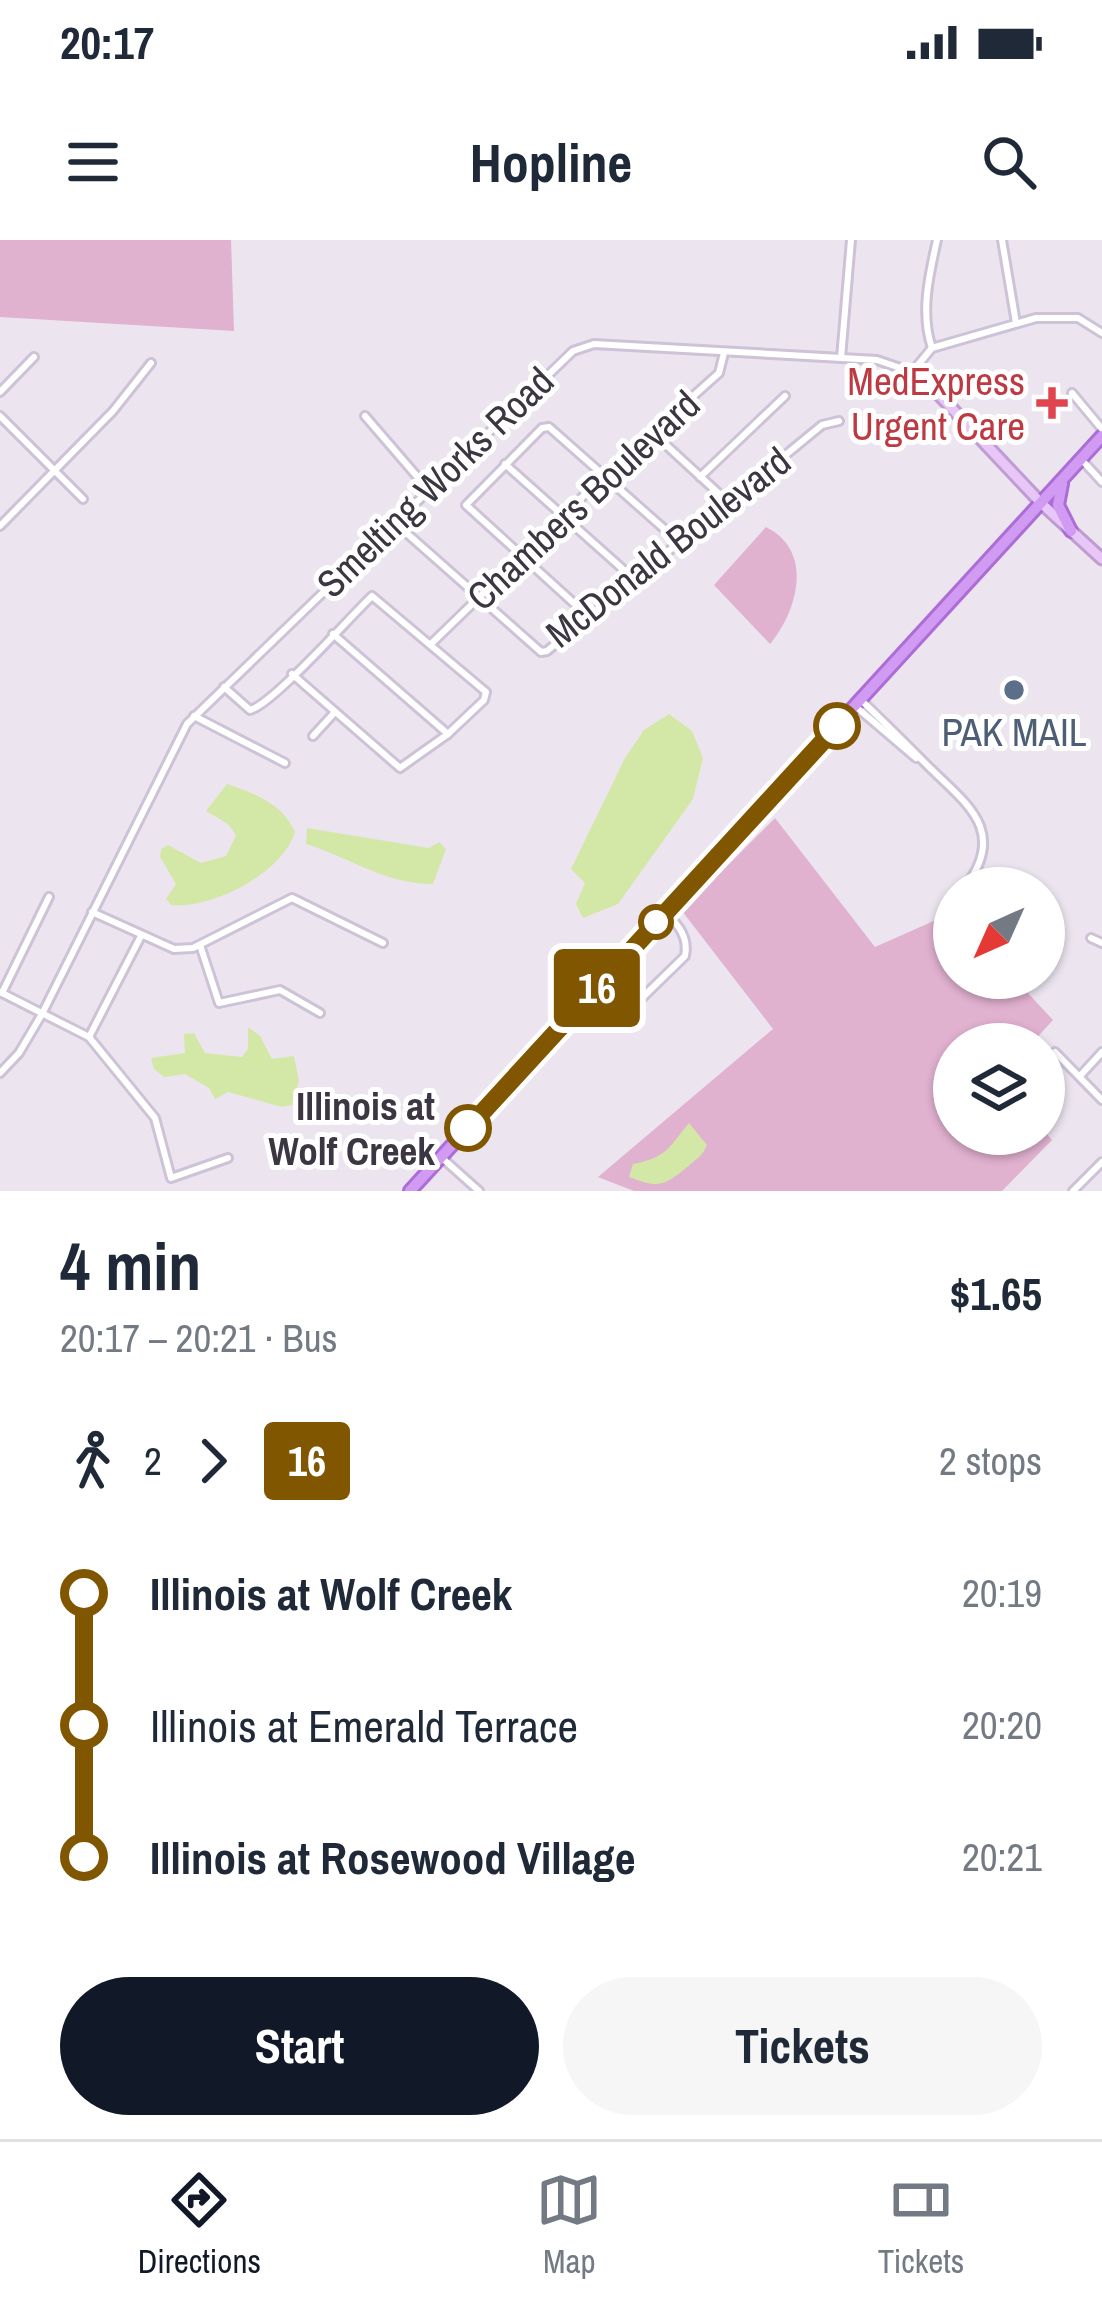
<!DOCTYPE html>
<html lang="en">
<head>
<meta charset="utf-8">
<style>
	body { margin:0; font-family:"Archivo Narrow",sans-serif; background:#f6f6f7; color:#1f2937; height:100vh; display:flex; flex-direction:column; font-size:45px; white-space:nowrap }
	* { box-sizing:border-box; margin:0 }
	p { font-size:39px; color:#747a83 }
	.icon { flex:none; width:66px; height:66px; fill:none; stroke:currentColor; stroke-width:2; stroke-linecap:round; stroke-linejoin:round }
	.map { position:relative; height:951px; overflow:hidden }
	.details { display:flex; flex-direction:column; background:#fff; flex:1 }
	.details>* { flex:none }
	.badge { padding:0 24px; border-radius:9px; font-size:42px; line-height:78px }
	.needle { width:78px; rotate:225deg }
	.fabs { position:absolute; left:933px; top:627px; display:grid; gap:24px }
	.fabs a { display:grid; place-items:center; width:132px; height:132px; border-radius:50%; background:#fff; box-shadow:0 3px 9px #0004; font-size:60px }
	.map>.badge { position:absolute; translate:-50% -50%; box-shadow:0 0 0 6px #fff }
	.legs { display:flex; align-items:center; gap:18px; height:132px; padding:0 60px; font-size:39px }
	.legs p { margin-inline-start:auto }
	.head { display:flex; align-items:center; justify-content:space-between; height:204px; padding:0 60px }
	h1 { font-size:66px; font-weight:700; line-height:90px }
	.action { display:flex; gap:24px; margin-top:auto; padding:24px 60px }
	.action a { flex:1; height:138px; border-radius:72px; background:#111827; color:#fff; font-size:48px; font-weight:700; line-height:138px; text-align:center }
	.action a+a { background:#f6f6f7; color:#1f2937 }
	ul { padding:0 60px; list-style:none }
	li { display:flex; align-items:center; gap:42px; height:132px; font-size:45px }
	li i { display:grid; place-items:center; width:18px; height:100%; margin:0 15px; background:currentColor }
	li i::after { content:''; width:30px; height:30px; margin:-15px; border:9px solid; border-radius:50%; background:#fff }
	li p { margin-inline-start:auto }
	li:first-child i { background:linear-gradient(#0000 50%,currentColor 0) }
	li:last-child i { background:linear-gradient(currentColor 50%,#0000 0) }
	.status { display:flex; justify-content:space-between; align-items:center; height:84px; padding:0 60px; background:#fff; direction:ltr }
	.status svg { height:33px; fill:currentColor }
	header { display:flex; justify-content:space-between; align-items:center; height:156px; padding:0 60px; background:#fff; font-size:54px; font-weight:700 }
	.tabs { display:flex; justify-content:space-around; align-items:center; height:168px; border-top:3px solid #e0e1e3; background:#fff; font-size:33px; color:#747a83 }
	.tabs a { display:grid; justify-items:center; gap:6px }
	.tabs .current { color:#111827 }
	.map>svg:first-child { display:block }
	.green { fill:#e1b1d0 }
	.water { fill:#d3e8a6 }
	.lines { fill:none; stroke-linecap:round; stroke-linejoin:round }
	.street-casing { stroke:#cdc2d6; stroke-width:12 }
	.secondary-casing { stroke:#bf9dd2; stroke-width:15 }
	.primary-casing { stroke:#ac6dd6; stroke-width:16 }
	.street { stroke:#fff; stroke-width:6 }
	.secondary { stroke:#e8c7f8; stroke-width:9 }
	.primary { stroke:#d29bf3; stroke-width:10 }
	.line-1-casing { stroke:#fff; stroke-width:27 }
	.line-1 { stroke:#815601; stroke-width:18 }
	.health-dot { fill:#e0444e; stroke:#fff; stroke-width:4.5 }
	.service-dot { fill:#5c6f8a; stroke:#fff; stroke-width:4.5 }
	.stop-1-dot { fill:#fff; stroke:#815601; stroke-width:6 }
	.labels { text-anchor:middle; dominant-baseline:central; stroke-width:10; stroke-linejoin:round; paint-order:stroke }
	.health-label { font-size:39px; fill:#be3a42; stroke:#fff; text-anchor:end }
	.street-label { font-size:39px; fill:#3c3542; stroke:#fff }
	.service-label { font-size:39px; fill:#4e5e75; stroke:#fff }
	.stop-label { font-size:39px; font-weight:bold; fill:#3c3542; stroke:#fff; text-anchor:end }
</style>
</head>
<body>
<div class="status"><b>20:17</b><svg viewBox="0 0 49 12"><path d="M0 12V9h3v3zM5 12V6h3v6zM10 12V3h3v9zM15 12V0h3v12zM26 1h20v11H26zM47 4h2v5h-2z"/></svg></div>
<header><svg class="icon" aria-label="menu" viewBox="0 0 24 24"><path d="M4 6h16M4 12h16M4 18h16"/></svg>Hopline<svg class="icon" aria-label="search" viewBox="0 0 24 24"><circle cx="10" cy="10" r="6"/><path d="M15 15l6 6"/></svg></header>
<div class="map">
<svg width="1102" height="951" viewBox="0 0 1102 951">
	<rect width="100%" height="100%" fill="#ece5f0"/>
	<g class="green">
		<path d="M 0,0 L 231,0 L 234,91 L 0,77 Z"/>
		<path d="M 766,287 C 814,311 798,370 770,404 L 714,345 Z"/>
		<path d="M 775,578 L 875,707 L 954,672 L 954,738 L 1014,738 L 1053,780 L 1031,804 L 954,804 L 954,894 L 1044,891 L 1052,900 L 1002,951 L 634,951 L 598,937 L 773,789 L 682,671 Z"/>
	</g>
	<g class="water">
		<path d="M 669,474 L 692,491 L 703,518 L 693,559 L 618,664 L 583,678 L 576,664 L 585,643 L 571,629 L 625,518 L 644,490 Z"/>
		<path d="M 227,544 C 256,554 282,563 295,592 C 283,633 212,669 171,665 L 166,659 L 176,644 L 160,617 L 161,609 L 168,605 L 201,623 L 226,616 L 236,595 L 228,584 L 206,571 Z"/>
		<path d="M 307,588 L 429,608 L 439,602 L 446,609 L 433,644 C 384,644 351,618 306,604 Z"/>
		<path d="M 248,787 L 260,796 L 272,819 L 294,816 L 299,841 L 292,865 L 282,867 L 228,852 L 215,859 L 209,848 L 185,834 L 164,837 L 154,829 L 151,818 L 185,813 L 184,794 L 194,793 L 205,813 L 242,817 L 248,809 Z"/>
		<path d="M 689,883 L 707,905 C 702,917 696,919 686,928 C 662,947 658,948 629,937 L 633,924 C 668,917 668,908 689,883 Z"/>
	</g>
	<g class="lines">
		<defs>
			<g id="street">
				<path d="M 1002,0 L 1016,83"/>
				<path d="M 932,108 C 920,74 929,35 937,0"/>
				<path d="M 841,118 L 851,0"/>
				<path d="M 0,152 L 34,117"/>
				<path d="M 1072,153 L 1102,189"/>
				<path d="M 0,176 L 83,259"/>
				<path d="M 365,176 L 427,248"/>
				<path d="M 653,193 L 728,262"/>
				<path d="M 1081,219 L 1102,242"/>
				<path d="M 505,224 L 635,340"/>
				<path d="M 700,237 L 785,156"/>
				<path d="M 394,282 L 541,412 L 547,411 L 822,185 L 839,181"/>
				<path d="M 0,286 L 113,171 L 151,123"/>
				<path d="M 589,377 L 466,265 L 542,188 L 549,187 L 679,302"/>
				<path d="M 333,394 L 448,494"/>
				<path d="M 432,403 L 605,235 L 719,133 L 724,113"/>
				<path d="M 224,447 L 250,470 C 273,464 349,378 372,356 L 486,452 L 484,460 L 448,494 L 400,528 L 292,434"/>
				<path d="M 861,460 C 882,480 902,500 923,521 C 962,561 1011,589 964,648"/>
				<path d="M 855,466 L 916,518"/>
				<path d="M 194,476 L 285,523"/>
				<path d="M 313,496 L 335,472"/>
				<path d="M 92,672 L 174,709 L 193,708 L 292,658 L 383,703"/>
				<path d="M 1091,698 L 1102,703"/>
				<path d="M 200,705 L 219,763 L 280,750 L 320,773"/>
				<path d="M 0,752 L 89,797 L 155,878 L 171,938 L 228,918"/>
				<path d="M 2,753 L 49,657"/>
				<path d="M 642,758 L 685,716 C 689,697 678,685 666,672"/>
				<path d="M 89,797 L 141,696"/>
				<path d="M 1055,812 L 1102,860"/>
				<path d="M 0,833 L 19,813 L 42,774 L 187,484 L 573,111 L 594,104 L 877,120 L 912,132 L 932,108 L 1036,78 L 1078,78 L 1102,93"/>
				<path d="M 1080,836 L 1102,812"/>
				<path d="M 441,917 L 479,951"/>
				<path d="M 1073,951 L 1102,922"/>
			</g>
			<path id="secondary" d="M 912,132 L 929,144 L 1041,263 L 1102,319"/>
			<g id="primary">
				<path d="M 1062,244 L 1058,265 L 1071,291"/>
				<path d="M 410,951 L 1102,196"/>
			</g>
		</defs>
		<use href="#street" class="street-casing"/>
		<use href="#secondary" class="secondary-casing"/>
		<use href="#primary" class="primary-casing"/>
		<use href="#street" class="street"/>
		<use href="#secondary" class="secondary"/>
		<use href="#primary" class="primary"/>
	</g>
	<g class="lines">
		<defs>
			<path id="line-1" d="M 468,888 L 837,486"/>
		</defs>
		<use href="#line-1" class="line-1-casing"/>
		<use href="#line-1" class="line-1"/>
	</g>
	<path class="health-dot" d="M1046 145h12v12h12v12h-12v12h-12v-12h-12v-12h12z"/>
	<circle class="service-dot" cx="1014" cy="450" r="12"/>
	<g class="stop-1-dot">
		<circle cx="837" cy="486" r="21"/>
		<circle cx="656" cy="682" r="15"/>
		<circle cx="468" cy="888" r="21"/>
	</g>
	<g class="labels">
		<g class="health-label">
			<text x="1025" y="141">MedExpress<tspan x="1025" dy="45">Urgent Care</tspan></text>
		</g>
		<g class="street-label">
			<text transform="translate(435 242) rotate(-44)">Smelting Works Road</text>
			<text transform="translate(583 260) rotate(-43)">Chambers Boulevard</text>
			<text transform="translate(668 307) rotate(-38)">McDonald Boulevard</text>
		</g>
		<g class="service-label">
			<text x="1014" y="492">PAK MAIL</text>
		</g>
		<g class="stop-label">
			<text x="435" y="866">Illinois at<tspan x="435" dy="45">Wolf Creek</tspan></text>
		</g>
	</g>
</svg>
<div class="fabs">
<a><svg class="needle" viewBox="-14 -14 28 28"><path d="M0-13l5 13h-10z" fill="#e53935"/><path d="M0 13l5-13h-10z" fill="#747a83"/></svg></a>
<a><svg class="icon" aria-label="layers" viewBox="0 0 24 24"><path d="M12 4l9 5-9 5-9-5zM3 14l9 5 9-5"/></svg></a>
</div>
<b class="badge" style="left:597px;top:748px;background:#815601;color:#fff">16</b>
</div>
<section class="details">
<div class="head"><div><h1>4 min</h1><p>20:17 – 20:21 · Bus</p></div><b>$1.65</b></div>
<div class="legs"><svg class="icon" aria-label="walk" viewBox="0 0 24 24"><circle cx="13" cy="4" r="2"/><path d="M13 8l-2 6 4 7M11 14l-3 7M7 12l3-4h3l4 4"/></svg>2<svg class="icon" aria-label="forward" viewBox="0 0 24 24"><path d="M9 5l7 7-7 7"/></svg><b class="badge" style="background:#815601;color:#fff">16</b><p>2 stops</p></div>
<ul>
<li><i style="color:#815601"></i><b>Illinois at Wolf Creek</b><p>20:19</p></li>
<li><i style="color:#815601"></i><span>Illinois at Emerald Terrace</span><p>20:20</p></li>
<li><i style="color:#815601"></i><b>Illinois at Rosewood Village</b><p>20:21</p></li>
</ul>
<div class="action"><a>Start</a><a>Tickets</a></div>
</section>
<nav class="tabs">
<a class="current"><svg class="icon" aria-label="directions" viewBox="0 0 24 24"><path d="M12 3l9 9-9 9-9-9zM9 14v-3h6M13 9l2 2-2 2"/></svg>Directions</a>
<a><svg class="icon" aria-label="map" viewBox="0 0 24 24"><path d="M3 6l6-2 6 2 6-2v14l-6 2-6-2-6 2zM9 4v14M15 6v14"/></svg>Map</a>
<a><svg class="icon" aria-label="tickets" viewBox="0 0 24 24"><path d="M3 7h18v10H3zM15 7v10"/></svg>Tickets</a>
</nav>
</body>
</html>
